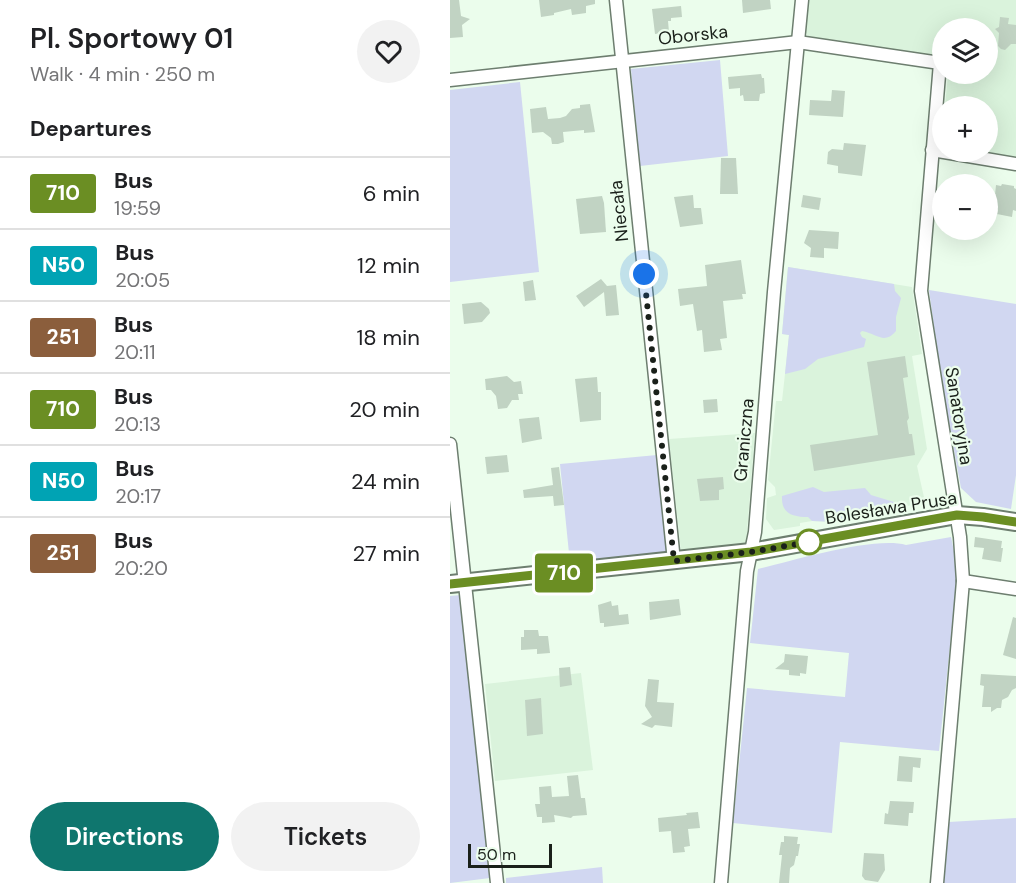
<!DOCTYPE html>
<html lang="en">
<head>
<meta charset="utf-8">
<style>
	body { margin:0; font-family:"DM Sans",sans-serif; background:#f2f2f2; color:#202124; height:100vh; display:flex; flex-direction:column; font-size:22px; white-space:nowrap }
	* { box-sizing:border-box; margin:0 }
	p { font-size:20px; color:#757577 }
	.icon { flex:none; width:33px; height:33px; fill:none; stroke:currentColor; stroke-width:2; stroke-linecap:round; stroke-linejoin:round }
	.map { position:relative; flex:1; overflow:hidden }
	.panel { display:flex; flex-direction:column; background:#fff; width:450px }
	.panel>* { flex:none }
	.badge { padding:0 12px; border-radius:4px; font-size:21px; line-height:39px }
	.tools { position:absolute; left:482px; top:18px; display:grid; gap:12px }
	.tools a { display:grid; place-items:center; width:66px; height:66px; border-radius:50%; background:#fff; box-shadow:0 6px 24px #0002; font-size:30px }
	.scale { position:absolute; left:18px; bottom:15px; width:84px; box-sizing:border-box; padding-left:6px; border:3px solid #1a201a; border-top:0; font-size:16px; line-height:21px; white-space:nowrap; color:#1a201a; -webkit-text-stroke:4px #ebfdec; paint-order:stroke }
	.you { position:absolute; width:30px; height:30px; margin:-15px; border:4px solid #fff; border-radius:50%; background:#1a73e8; box-shadow:0 0 0 9px #1a73e833 }
	.map>.badge { position:absolute; translate:-50% -50%; box-shadow:0 0 0 3px #fff }
	h2 { padding:0 30px; font-size:22px; line-height:54px }
	.round { display:grid; place-items:center; flex:none; width:63px; height:63px; border-radius:32px; background:#f2f2f2 }
	.head { display:flex; align-items:center; justify-content:space-between; height:102px; padding:0 30px }
	h1 { font-size:28px; font-weight:600; line-height:45px }
	.button { display:flex; gap:12px; margin-top:auto; padding:12px 30px }
	.button a { flex:1; height:69px; border-radius:36px; background:#0f766e; color:#fff; font-size:24px; font-weight:600; line-height:69px; text-align:center }
	.button a+a { background:#f2f2f2; color:#202124 }
	ul { padding:0; list-style:none }
	li { display:flex; align-items:center; gap:18px; height:72px; padding:0 30px; border-top:2px solid #e0e0e0 }
	li div { flex:1 }
	li b { display:block; font-size:22px }
	li em { font-style:normal }
	li .badge { min-width:66px; font-weight:700; text-align:center }
	main { display:flex; flex:1; min-height:0 }
	.map>svg:first-child { display:block }
	.built { fill:#daf3dc }
	.green { fill:#d1d7f1 }
	.building { fill:#c1d3c3 }
	.lines { fill:none; stroke-linecap:round; stroke-linejoin:round }
	.street-casing { stroke:#6d7e6f; stroke-width:15 }
	.secondary-casing { stroke:#6d7e6f; stroke-width:20 }
	.street { stroke:#fff; stroke-width:12 }
	.secondary { stroke:#fff; stroke-width:16 }
	.line-casing { stroke:#fff; stroke-width:14 }
	.line { stroke:#6b8e23; stroke-width:9 }
	.walk { stroke:#1a201a; stroke-width:6; stroke-dasharray:0 10.8 }
	.stop-dot { fill:#fff; stroke:#6b8e23; stroke-width:3 }
	.labels { text-anchor:middle; dominant-baseline:central; stroke-width:4.5; stroke-linejoin:round; paint-order:stroke }
	.street-label { font-size:18px; fill:#1a201a; stroke:#ebfdec }
</style>
</head>
<body>
<main>
<section class="panel">
<div class="head"><div><h1>Pl. Sportowy 01</h1><p>Walk · 4 min · 250 m</p></div><a class="round"><svg class="icon" aria-label="heart" viewBox="0 0 24 24"><path d="M12 20l-8-8c-3-5 5-10 8-4 3-6 11-1 8 4z"/></svg></a></div>
<h2>Departures</h2>
<ul>
<li><span class="badge" style="background:#6b8e23;color:#fff">710</span><div><b>Bus</b><p>19:59</p></div><em>6 min</em></li>
<li><span class="badge" style="background:#00a3b4;color:#fff">N50</span><div><b>Bus</b><p>20:05</p></div><em>12 min</em></li>
<li><span class="badge" style="background:#8b5e3c;color:#fff">251</span><div><b>Bus</b><p>20:11</p></div><em>18 min</em></li>
<li><span class="badge" style="background:#6b8e23;color:#fff">710</span><div><b>Bus</b><p>20:13</p></div><em>20 min</em></li>
<li><span class="badge" style="background:#00a3b4;color:#fff">N50</span><div><b>Bus</b><p>20:17</p></div><em>24 min</em></li>
<li><span class="badge" style="background:#8b5e3c;color:#fff">251</span><div><b>Bus</b><p>20:20</p></div><em>27 min</em></li>
</ul>
<div class="button"><a>Directions</a><a>Tickets</a></div>
</section>
<div class="map">
<svg width="566" height="883" viewBox="0 0 566 883">
	<rect width="100%" height="100%" fill="#ebfdec"/>
	<g class="built">
		<path d="M 358,0 L 566,0 L 566,157 L 531,152 L 537,152 L 537,106 L 495,106 L 498,74 L 537,74 L 537,28 L 492,28 L 492,57 L 358,36 L 355,31 Z"/>
		<path d="M 338,267 L 462,287 L 472,354 L 462,356 L 477,449 L 467,466 L 475,502 L 387,522 L 362,521 L 350,523 L 350,526 L 324,530 L 316,519 L 317,498 L 326,495 L 325,487 L 318,480 L 326,401 L 332,401 L 335,374 L 339,335 L 332,334 Z"/>
		<path d="M 305,433 L 296,544 L 231,551 L 219,439 Z"/>
		<path d="M 131,673 L 143,770 L 45,781 L 35,684 Z"/>
	</g>
	<g class="green">
		<path d="M 270,60 L 278,156 L 190,166 L 181,69 Z"/>
		<path d="M 70,82 L 89,272 L 0,282 L 0,90 Z"/>
		<path d="M 338,267 L 444,284 L 445,291 L 451,298 L 446,317 L 446,331 C 434,345 428,334 412,331 L 410,333 L 412,337 L 416,339 L 414,347 L 368,359 L 355,369 L 335,374 L 339,335 L 332,334 Z"/>
		<path d="M 479,290 L 566,304 L 566,475 L 561,509 L 526,502 L 511,488 L 492,386 Z"/>
		<path d="M 207,455 L 217,553 L 120,563 L 110,464 Z"/>
		<path d="M 363,487 L 374,492 L 415,488 L 421,495 L 444,502 L 445,508 L 387,522 L 362,521 L 358,517 C 343,517 331,514 332,496 Z"/>
		<path d="M 501,537 L 508,570 L 489,751 L 390,742 L 382,833 L 283,823 L 297,688 L 395,697 L 399,653 L 300,643 L 308,569 C 342,561 424,536 456,545 Z"/>
		<path d="M 11,595 L 40,878 L 0,883 L 0,596 Z"/>
		<path d="M 566,818 L 566,883 L 493,883 L 499,822 Z"/>
		<path d="M 152,867 L 153,883 L 56,883 L 56,878 Z"/>
	</g>
	<g class="building">
		<path d="M 0,0 L 9,0 L 11,16 L 20,19 L 12,25 L 13,37 L 0,38 Z"/>
		<path d="M 89,0 L 145,0 L 145,4 L 136,6 L 136,13 L 122,15 L 121,9 L 104,13 L 104,15 L 91,17 Z"/>
		<path d="M 292,0 L 320,0 L 321,9 L 293,13 Z"/>
		<path d="M 231,6 L 232,17 L 221,18 L 221,21 L 218,21 L 219,32 L 205,34 L 202,9 Z"/>
		<path d="M 550,17 L 559,18 L 558,24 L 566,25 L 566,44 L 561,44 L 555,50 L 551,49 L 548,46 L 549,33 L 545,29 L 549,27 Z"/>
		<path d="M 311,74 L 312,78 L 314,78 L 315,93 L 310,94 L 309,101 L 294,101 L 293,95 L 290,96 L 290,88 L 279,89 L 278,77 Z"/>
		<path d="M 382,90 L 395,91 L 393,117 L 359,115 L 360,100 L 381,101 Z"/>
		<path d="M 140,104 L 145,132 L 134,133 L 134,130 L 113,132 L 114,142 L 108,144 L 102,144 L 101,138 L 93,132 L 82,133 L 80,109 L 96,107 L 98,119 L 110,118 L 116,116 L 122,109 L 130,108 L 130,105 Z"/>
		<path d="M 394,143 L 416,145 L 412,176 L 388,173 L 388,166 L 377,164 L 378,152 L 382,149 L 393,150 Z"/>
		<path d="M 271,158 L 286,158 L 288,194 L 270,194 Z"/>
		<path d="M 552,184 L 564,186 L 564,188 L 566,189 L 566,211 L 563,210 L 562,217 L 547,214 L 548,210 L 544,205 L 546,185 L 551,186 Z"/>
		<path d="M 243,195 L 244,208 L 251,208 L 253,224 L 230,227 L 224,197 Z"/>
		<path d="M 353,195 L 371,198 L 369,210 L 351,207 Z"/>
		<path d="M 152,196 L 154,203 L 156,232 L 130,234 L 126,199 Z"/>
		<path d="M 359,230 L 389,232 L 388,249 L 374,248 L 374,258 L 360,257 L 361,248 L 354,243 Z"/>
		<path d="M 291,260 L 296,294 L 292,294 L 293,299 L 273,301 L 277,338 L 270,339 L 272,350 L 254,352 L 252,330 L 247,331 L 243,304 L 230,306 L 228,289 L 257,286 L 255,265 Z"/>
		<path d="M 151,279 L 157,286 L 166,285 L 169,315 L 156,316 L 154,292 L 134,307 L 126,296 Z"/>
		<path d="M 83,280 L 86,300 L 75,301 L 73,282 Z"/>
		<path d="M 31,302 L 39,309 L 40,313 L 32,322 L 14,324 L 12,304 Z"/>
		<path d="M 455,356 L 458,377 L 453,378 L 459,418 L 457,421 L 459,434 L 462,434 L 465,455 L 364,471 L 360,445 L 428,435 L 417,362 Z"/>
		<path d="M 57,376 L 64,382 L 71,381 L 73,394 L 68,394 L 69,400 L 62,400 L 57,408 L 48,409 L 46,396 L 41,390 L 36,390 L 35,379 Z"/>
		<path d="M 147,377 L 148,392 L 151,392 L 151,420 L 130,422 L 125,379 Z"/>
		<path d="M 267,399 L 268,412 L 254,413 L 253,400 Z"/>
		<path d="M 89,417 L 92,439 L 72,443 L 69,419 Z"/>
		<path d="M 57,455 L 59,472 L 37,474 L 35,457 Z"/>
		<path d="M 109,467 L 114,505 L 104,506 L 103,496 L 74,498 L 73,490 L 103,485 L 101,468 Z"/>
		<path d="M 273,477 L 274,489 L 269,490 L 269,500 L 250,501 L 247,479 Z"/>
		<path d="M 525,537 L 552,541 L 551,548 L 553,548 L 551,562 L 532,559 L 534,548 L 524,547 Z"/>
		<path d="M 229,599 L 231,615 L 200,620 L 199,602 Z"/>
		<path d="M 161,601 L 162,606 L 168,605 L 169,615 L 178,614 L 179,624 L 154,627 L 154,623 L 150,623 L 148,605 Z"/>
		<path d="M 563,617 L 566,618 L 566,659 L 553,655 Z"/>
		<path d="M 74,630 L 88,630 L 89,636 L 98,636 L 100,653 L 87,654 L 87,649 L 71,650 L 71,637 L 74,637 Z"/>
		<path d="M 335,654 L 358,656 L 356,674 L 350,673 L 350,676 L 339,675 L 339,670 L 325,669 L 334,662 Z"/>
		<path d="M 120,667 L 122,685 L 110,687 L 109,668 Z"/>
		<path d="M 531,674 L 566,676 L 566,688 L 562,690 L 558,697 L 552,700 L 551,708 L 547,708 L 541,712 L 541,707 L 532,707 L 534,686 L 530,685 Z"/>
		<path d="M 198,679 L 209,680 L 207,702 L 224,703 L 222,727 L 205,725 L 202,728 L 191,724 L 202,717 L 195,706 Z"/>
		<path d="M 91,698 L 93,734 L 77,736 L 75,700 Z"/>
		<path d="M 449,756 L 471,758 L 470,768 L 463,767 L 462,782 L 447,781 Z"/>
		<path d="M 128,775 L 131,798 L 135,798 L 137,815 L 123,816 L 121,818 L 104,815 L 105,822 L 92,823 L 92,817 L 87,817 L 85,804 L 90,804 L 89,787 L 101,786 L 102,797 L 119,796 L 117,776 Z"/>
		<path d="M 440,801 L 464,802 L 463,813 L 459,813 L 458,826 L 434,824 L 435,813 L 438,814 Z"/>
		<path d="M 248,812 L 250,828 L 238,829 L 240,846 L 234,847 L 235,852 L 223,853 L 221,831 L 209,832 L 208,818 L 237,815 L 236,813 Z"/>
		<path d="M 334,836 L 348,837 L 347,844 L 350,844 L 348,856 L 346,856 L 344,865 L 340,868 L 339,883 L 329,883 L 332,855 L 329,855 L 331,842 L 334,842 Z"/>
		<path d="M 414,853 L 434,854 L 435,870 L 428,882 L 415,880 L 412,876 Z"/>
	</g>
	<g class="lines">
		<defs>
			<g id="street">
				<path d="M 166,0 L 224,561"/>
				<path d="M 0,80 L 348,42 L 490,63 L 471,291 L 510,537 L 513,581 L 487,883"/>
				<path d="M 482,150 L 566,164"/>
				<path d="M 0,444 L 47,883"/>
				<path d="M 513,581 L 566,589"/>
				<path d="M 271,883 L 297,571 L 305,532 L 324,292 L 352,0"/>
			</g>
			<path id="secondary" d="M 0,584 L 301,552 L 507,515 L 533,517 L 566,522"/>
		</defs>
		<use href="#street" class="street-casing"/>
		<use href="#secondary" class="secondary-casing"/>
		<use href="#street" class="street"/>
		<use href="#secondary" class="secondary"/>
	</g>
	<g class="lines">
		<defs>
			<path id="line" d="M 0,584 L 301,552 L 507,515 L 533,517 L 566,522"/>
		</defs>
		<use href="#line" class="line-casing"/>
		<use href="#line" class="line"/>
		<path class="walk" d="M 194,274 L 224,561 L 301,552 L 359,542"/>
	</g>
	<circle class="stop-dot" cx="359" cy="542" r="12"/>
	<g class="labels">
		<g class="street-label">
			<text transform="translate(243 35) rotate(-6)">Oborska</text>
			<text transform="translate(169 211) rotate(-96)">Niecała</text>
			<text transform="translate(509 416) rotate(81)">Sanatoryjna</text>
			<text transform="translate(294 440) rotate(-85)">Graniczna</text>
			<text transform="translate(441 508) rotate(-9)">Bolesława Prusa</text>
		</g>
	</g>
</svg>
<div class="tools">
<a><svg class="icon" aria-label="layers" viewBox="0 0 24 24"><path d="M12 4l9 5-9 5-9-5zM3 14l9 5 9-5"/></svg></a>
<a>+</a>
<a>−</a>
</div>
<div class="scale">50 m</div>
<div class="you" style="left:194px;top:274px"></div>
<b class="badge" style="left:114px;top:573px;background:#6b8e23;color:#fff">710</b>
</div>
</main>
</body>
</html>
